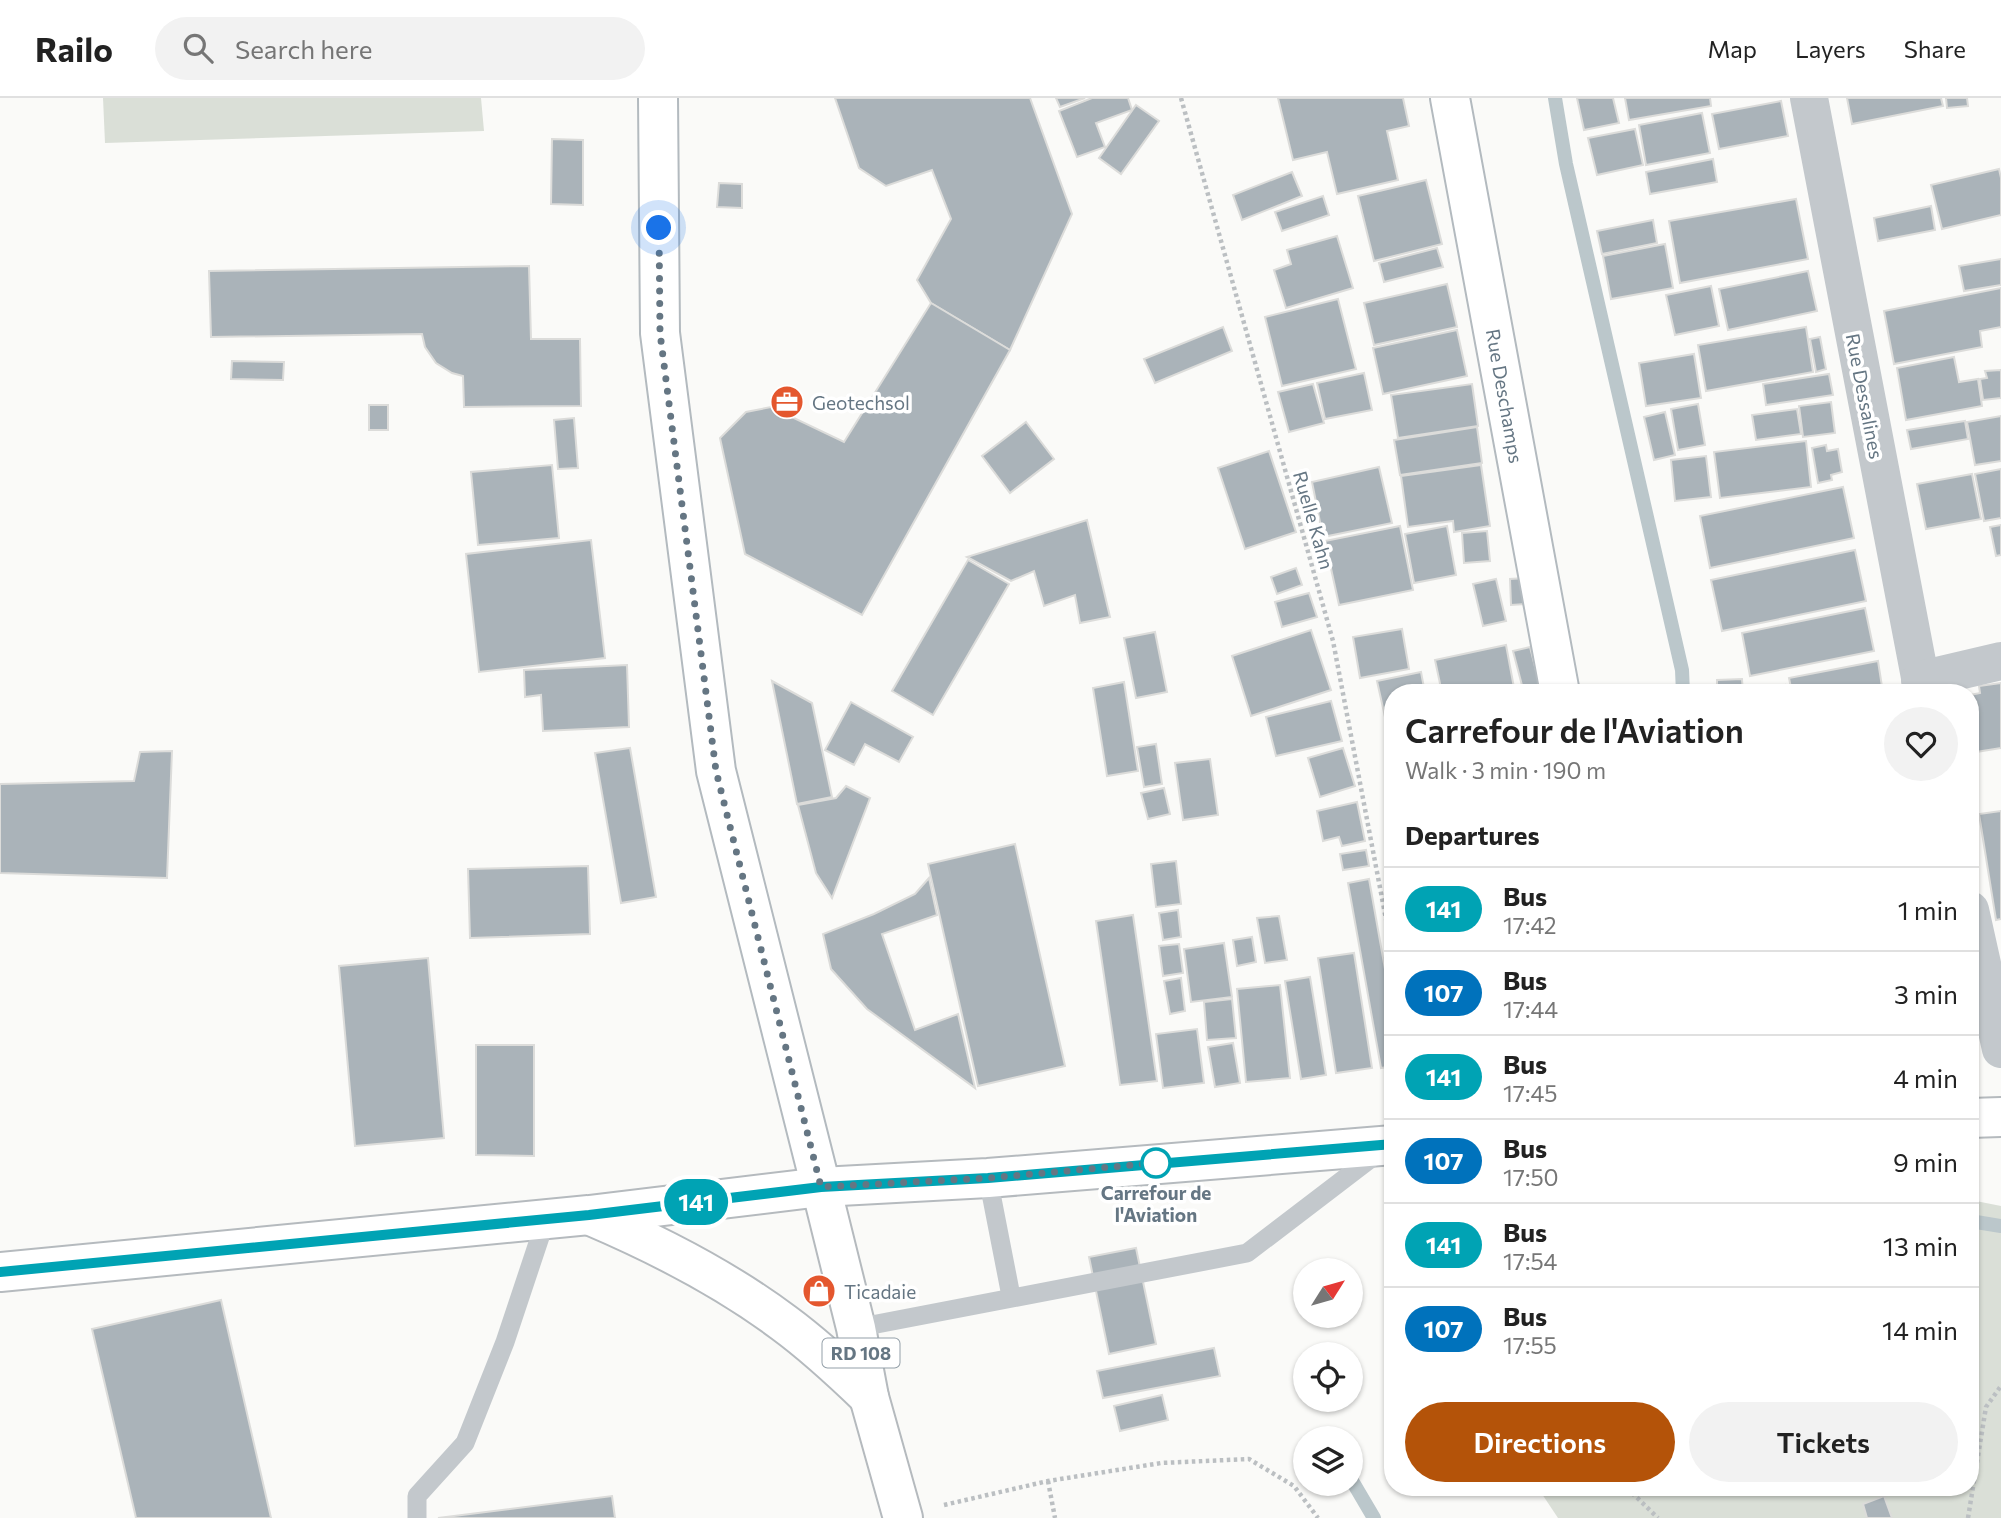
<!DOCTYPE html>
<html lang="en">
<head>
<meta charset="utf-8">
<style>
	body { margin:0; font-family:Commissioner,sans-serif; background:#f2f2f2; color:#222; height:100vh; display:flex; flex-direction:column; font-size:26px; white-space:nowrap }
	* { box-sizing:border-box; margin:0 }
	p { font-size:23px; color:#767676 }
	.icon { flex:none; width:38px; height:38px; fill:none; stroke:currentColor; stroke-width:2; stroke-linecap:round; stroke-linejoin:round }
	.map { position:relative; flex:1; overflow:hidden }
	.side { position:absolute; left:1384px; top:586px; width:595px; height:812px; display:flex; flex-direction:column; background:#fff; border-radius:28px; box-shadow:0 2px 5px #0004 }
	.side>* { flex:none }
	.badge { padding:0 14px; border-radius:23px; font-size:24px; line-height:46px }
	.needle { width:46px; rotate:53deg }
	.tools { position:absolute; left:1293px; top:1160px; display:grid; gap:14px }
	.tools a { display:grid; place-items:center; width:70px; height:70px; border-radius:50%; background:#fff; box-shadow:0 2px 5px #0004; font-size:35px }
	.you { position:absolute; width:35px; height:35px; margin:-18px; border:5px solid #fff; border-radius:50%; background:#1a73e8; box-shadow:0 0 0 10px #1a73e833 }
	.map>.badge { position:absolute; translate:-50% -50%; box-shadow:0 0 0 4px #fff }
	h2 { padding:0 21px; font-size:26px; line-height:63px }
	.round { display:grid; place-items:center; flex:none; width:74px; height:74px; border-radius:37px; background:#f2f2f2 }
	.overview { display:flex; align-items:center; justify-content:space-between; height:119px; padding:0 21px }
	h1 { font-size:33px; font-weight:600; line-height:52px }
	.primary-button { display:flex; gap:14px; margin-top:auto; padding:14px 21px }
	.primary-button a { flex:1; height:80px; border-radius:42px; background:#b45309; color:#fff; font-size:28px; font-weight:600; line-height:80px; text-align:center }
	.primary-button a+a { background:#f2f2f2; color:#222 }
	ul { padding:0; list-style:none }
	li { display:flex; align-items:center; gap:21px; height:84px; padding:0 21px; border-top:2px solid #e0e0e0 }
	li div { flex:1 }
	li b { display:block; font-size:26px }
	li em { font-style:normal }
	li .badge { min-width:77px; font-weight:700; text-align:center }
	header { display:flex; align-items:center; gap:42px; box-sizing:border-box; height:98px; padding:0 35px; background:#fff; border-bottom:2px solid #e0e0e0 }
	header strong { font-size:33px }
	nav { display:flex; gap:38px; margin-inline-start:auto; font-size:24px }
	.search { width:490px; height:63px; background:#f2f2f2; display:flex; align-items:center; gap:18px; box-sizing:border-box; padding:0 24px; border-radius:38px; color:#767676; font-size:26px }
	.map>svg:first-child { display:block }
	.green { fill:#dadfd7 }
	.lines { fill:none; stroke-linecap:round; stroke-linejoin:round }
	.stream { stroke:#bbc7cb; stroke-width:14 }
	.building { fill:#aab3b9; stroke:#dcdcda; stroke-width:2 }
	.secondary-casing { stroke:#b3babf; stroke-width:42 }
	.primary-casing { stroke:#b5babe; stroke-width:42 }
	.path { stroke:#bbbfc2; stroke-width:4.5; stroke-dasharray:3.5 3.5; stroke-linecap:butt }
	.lane { stroke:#c3c8cc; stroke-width:19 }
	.street { stroke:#c3c8cc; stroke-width:38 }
	.secondary { stroke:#fff; stroke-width:38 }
	.primary { stroke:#fff; stroke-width:38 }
	.line-casing { stroke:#fff; stroke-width:16 }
	.line { stroke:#00a3b4; stroke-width:10 }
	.walk { stroke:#657683; stroke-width:7; stroke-dasharray:0 12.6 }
	.stop-dot { fill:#fff; stroke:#00a3b4; stroke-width:3.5 }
	.labels { text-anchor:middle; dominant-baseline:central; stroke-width:7; stroke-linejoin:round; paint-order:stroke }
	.shield { fill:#fff; stroke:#939fa8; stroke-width:2 }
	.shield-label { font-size:18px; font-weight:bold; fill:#657683 }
	.street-label { font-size:19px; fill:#657683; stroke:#fff }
	.poi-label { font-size:19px; fill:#657683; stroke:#fff; text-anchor:start }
	.stop-label { font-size:19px; font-weight:bold; fill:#657683; stroke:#fff }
</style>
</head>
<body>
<header>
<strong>Railo</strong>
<div class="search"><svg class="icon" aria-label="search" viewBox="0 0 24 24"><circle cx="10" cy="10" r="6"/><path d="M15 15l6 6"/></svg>Search here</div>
<nav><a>Map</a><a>Layers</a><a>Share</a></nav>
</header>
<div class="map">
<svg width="2001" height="1420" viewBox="0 0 2001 1420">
	<rect width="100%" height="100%" fill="#fafaf8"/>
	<g class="green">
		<path d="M 103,0 L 481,0 L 484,33 L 105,45 Z"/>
		<path d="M 1971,1102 L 2001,1108 L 2001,1420 L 1558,1420 L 1538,1390 L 1970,1390 Z"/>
	</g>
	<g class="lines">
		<g class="stream">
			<path d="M 1555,0 L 1566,66 L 1682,572 L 1683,595"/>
			<path d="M 1970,1123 L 2001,1128"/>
			<path d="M 1351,1381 L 1374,1420"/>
		</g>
	</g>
	<g class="building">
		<path d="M 835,0 L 1030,0 L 1072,116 L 1010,252 L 931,205 L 917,182 L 951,121 L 932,72 L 886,88 L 859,70 Z"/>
		<path d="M 1056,0 L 1085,0 L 1060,9 Z"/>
		<path d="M 1092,0 L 1128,0 L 1132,12 L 1096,25 L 1105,49 L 1077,59 L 1059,13 Z"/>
		<path d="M 1278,0 L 1403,0 L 1409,28 L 1387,33 L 1398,82 L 1337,96 L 1327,54 L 1293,62 Z"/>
		<path d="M 1577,0 L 1613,0 L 1619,25 L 1584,32 Z"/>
		<path d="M 1625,0 L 1710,0 L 1711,8 L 1629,22 Z"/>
		<path d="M 1847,0 L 1941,0 L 1943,8 L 1852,26 Z"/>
		<path d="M 1946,0 L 1967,0 L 1968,8 L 1947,10 Z"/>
		<path d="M 1781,3 L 1788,38 L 1719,51 L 1712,16 Z"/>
		<path d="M 1136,7 L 1159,23 L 1121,76 L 1099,60 Z"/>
		<path d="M 1702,15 L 1710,55 L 1646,67 L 1639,27 Z"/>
		<path d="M 1635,31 L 1643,67 L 1597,77 L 1588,40 Z"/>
		<path d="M 552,41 L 583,42 L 583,107 L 551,106 Z"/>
		<path d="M 1713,61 L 1717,84 L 1650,96 L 1646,74 Z"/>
		<path d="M 1999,71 L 2001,80 L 2001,117 L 1942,131 L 1931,87 Z"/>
		<path d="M 1292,74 L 1302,98 L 1242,122 L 1233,97 Z"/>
		<path d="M 1426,82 L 1442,146 L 1374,163 L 1358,98 Z"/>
		<path d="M 719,85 L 742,86 L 742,110 L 717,109 Z"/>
		<path d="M 1323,98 L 1329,117 L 1282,133 L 1275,114 Z"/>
		<path d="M 1796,101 L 1808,161 L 1680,185 L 1669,123 Z"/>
		<path d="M 1931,108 L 1935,132 L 1878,143 L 1874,120 Z"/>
		<path d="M 1653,122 L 1657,145 L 1602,156 L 1597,133 Z"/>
		<path d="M 1337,138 L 1353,190 L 1286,210 L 1274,172 L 1291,166 L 1287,152 Z"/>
		<path d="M 1665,146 L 1673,190 L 1611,201 L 1603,158 Z"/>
		<path d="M 1437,150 L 1443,169 L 1384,184 L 1379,165 Z"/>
		<path d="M 2001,161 L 2001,187 L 1964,193 L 1959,168 Z"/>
		<path d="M 529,168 L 531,241 L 580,241 L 581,308 L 464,309 L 463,278 L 452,275 L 436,265 L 425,249 L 422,236 L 211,239 L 209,173 Z"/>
		<path d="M 1808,173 L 1817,213 L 1728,232 L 1719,191 Z"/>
		<path d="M 1447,186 L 1457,229 L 1374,247 L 1364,205 Z"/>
		<path d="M 1711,188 L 1719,228 L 1675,237 L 1666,197 Z"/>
		<path d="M 2001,190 L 2001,229 L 1980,233 L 1982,249 L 1894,266 L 1884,213 Z"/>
		<path d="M 1338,201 L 1356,271 L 1282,288 L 1265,219 Z"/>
		<path d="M 931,205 L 1010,252 L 862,517 L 745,456 L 720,340 L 746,314 L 771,309 L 844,344 Z"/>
		<path d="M 1223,229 L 1232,253 L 1155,285 L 1144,261 Z"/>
		<path d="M 1806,229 L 1813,274 L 1706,293 L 1698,247 Z"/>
		<path d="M 1457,232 L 1467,278 L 1383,296 L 1373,250 Z"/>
		<path d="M 1820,239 L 1826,271 L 1816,274 L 1810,241 Z"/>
		<path d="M 1694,256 L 1701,300 L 1646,308 L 1639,265 Z"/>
		<path d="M 1954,259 L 1959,284 L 1978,281 L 1982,308 L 1906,322 L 1897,270 Z"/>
		<path d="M 232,263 L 284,264 L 283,282 L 231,281 Z"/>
		<path d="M 2001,272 L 2001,300 L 1983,302 L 1980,281 L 1987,280 L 1985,273 Z"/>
		<path d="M 1364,275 L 1372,312 L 1325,321 L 1317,285 Z"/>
		<path d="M 1829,276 L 1833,297 L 1766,307 L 1763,286 Z"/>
		<path d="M 1313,286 L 1324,325 L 1289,334 L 1278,294 Z"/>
		<path d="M 1472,286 L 1478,328 L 1398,340 L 1391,297 Z"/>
		<path d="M 1831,304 L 1835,335 L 1803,339 L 1799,308 Z"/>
		<path d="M 1698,306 L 1705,347 L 1678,352 L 1671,311 Z"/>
		<rect x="369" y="307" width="19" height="25"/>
		<path d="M 1797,311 L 1801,336 L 1756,342 L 1752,317 Z"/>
		<path d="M 1665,314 L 1675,357 L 1654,362 L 1644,319 Z"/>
		<path d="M 2001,318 L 2001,363 L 1975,367 L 1967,324 Z"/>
		<path d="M 574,320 L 578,370 L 558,371 L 554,322 Z"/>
		<path d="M 1965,323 L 1968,341 L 1911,351 L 1907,332 Z"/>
		<path d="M 1026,324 L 1054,361 L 1010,395 L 982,358 Z"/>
		<path d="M 1477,329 L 1482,365 L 1400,377 L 1394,342 Z"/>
		<path d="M 1806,343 L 1811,389 L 1720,400 L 1714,354 Z"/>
		<path d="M 1826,347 L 1827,353 L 1838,351 L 1842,374 L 1831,377 L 1832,382 L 1818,385 L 1812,350 Z"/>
		<path d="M 1269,353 L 1296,434 L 1245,451 L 1218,370 Z"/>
		<path d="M 1706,358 L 1711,399 L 1675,403 L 1671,362 Z"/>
		<path d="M 552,367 L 559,440 L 478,447 L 471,374 Z"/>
		<path d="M 1481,367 L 1490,428 L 1454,434 L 1453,423 L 1408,429 L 1401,378 Z"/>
		<path d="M 1379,369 L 1392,425 L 1323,439 L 1312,384 Z"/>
		<path d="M 2001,371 L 2001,420 L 1984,423 L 1975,376 Z"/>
		<path d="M 1972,376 L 1981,421 L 1926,431 L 1917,386 Z"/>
		<path d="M 1843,389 L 1854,440 L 1710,470 L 1700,418 Z"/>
		<path d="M 1087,422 L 1110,519 L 1080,525 L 1075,497 L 1044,508 L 1034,473 L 1011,483 L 967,459 Z"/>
		<path d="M 2001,427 L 2001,457 L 1996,458 L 1990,429 Z"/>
		<path d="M 1400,428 L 1413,492 L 1339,507 L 1325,443 Z"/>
		<path d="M 1447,428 L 1456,477 L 1414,485 L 1405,436 Z"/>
		<path d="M 1487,433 L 1490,463 L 1464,465 L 1462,435 Z"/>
		<path d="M 591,442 L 605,560 L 479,574 L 466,456 Z"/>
		<path d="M 1855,452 L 1866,503 L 1722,533 L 1711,482 Z"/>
		<path d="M 968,462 L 1009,486 L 933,617 L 892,593 Z"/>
		<path d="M 1296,470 L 1302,487 L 1277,496 L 1271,479 Z"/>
		<path d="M 1526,480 L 1527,506 L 1511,507 L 1510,481 Z"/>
		<path d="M 1496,481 L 1506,523 L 1483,528 L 1473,486 Z"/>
		<path d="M 1309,495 L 1317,519 L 1282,529 L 1275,504 Z"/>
		<path d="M 1865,510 L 1874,553 L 1750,578 L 1742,535 Z"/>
		<path d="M 1402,531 L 1409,571 L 1360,580 L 1353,539 Z"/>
		<path d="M 1311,532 L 1331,592 L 1251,618 L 1232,558 Z"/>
		<path d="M 1155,534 L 1167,594 L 1136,600 L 1124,540 Z"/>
		<path d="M 1506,547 L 1515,595 L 1442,595 L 1435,562 Z"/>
		<path d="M 1530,549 L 1541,592 L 1524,595 L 1513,553 Z"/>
		<path d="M 1878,563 L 1883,595 L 1792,595 L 1789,580 Z"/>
		<path d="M 627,567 L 629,629 L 543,633 L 541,597 L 525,599 L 524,572 Z"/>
		<path d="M 1421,574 L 1425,595 L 1393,595 L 1393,617 L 1385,619 L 1377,583 Z"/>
		<path d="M 1742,581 L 1743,595 L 1717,595 L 1717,582 Z"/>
		<path d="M 772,583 L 812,605 L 832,699 L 797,706 Z"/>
		<path d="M 1124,584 L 1138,673 L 1107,678 L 1093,590 Z"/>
		<path d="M 2001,585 L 2001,650 L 1970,655 L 1970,597 L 1980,595 L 1979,588 Z"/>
		<path d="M 1785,587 L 1787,595 L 1747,595 Z"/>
		<path d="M 1331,603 L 1342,643 L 1276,658 L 1266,619 Z"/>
		<path d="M 851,604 L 913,639 L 899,664 L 865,646 L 854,667 L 825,652 Z"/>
		<path d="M 1156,646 L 1162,686 L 1144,689 L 1137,649 Z"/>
		<path d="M 630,650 L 656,799 L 621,805 L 595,655 Z"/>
		<path d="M 1343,650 L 1355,688 L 1320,699 L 1308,660 Z"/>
		<path d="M 172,653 L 167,780 L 0,775 L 0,686 L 134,683 L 140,654 Z"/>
		<path d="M 1210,661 L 1218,717 L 1183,722 L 1175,665 Z"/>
		<path d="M 846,688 L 870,700 L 832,800 L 816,775 L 798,707 L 836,700 Z"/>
		<path d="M 1164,690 L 1170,716 L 1148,721 L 1141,695 Z"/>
		<path d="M 1357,704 L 1365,743 L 1342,748 L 1339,739 L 1323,743 L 1317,713 Z"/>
		<path d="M 2001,713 L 2001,821 L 1996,822 L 1979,716 Z"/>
		<path d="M 1015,746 L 1065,968 L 978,988 L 928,766 Z"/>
		<path d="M 1366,752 L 1369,768 L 1343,772 L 1340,756 Z"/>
		<path d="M 1176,763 L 1181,806 L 1156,809 L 1151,766 Z"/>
		<path d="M 588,768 L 590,836 L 470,840 L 468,771 Z"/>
		<path d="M 929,780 L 937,817 L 882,836 L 915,932 L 958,916 L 975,990 L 867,911 L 831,871 L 823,836 L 874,816 L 915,796 Z"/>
		<path d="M 1369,781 L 1393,916 L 1393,968 L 1381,970 L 1348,785 Z"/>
		<path d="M 1178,812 L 1181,839 L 1163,842 L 1159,815 Z"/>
		<path d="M 1133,817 L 1157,983 L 1120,987 L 1096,823 Z"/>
		<path d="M 1279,818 L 1287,862 L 1265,865 L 1257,820 Z"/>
		<path d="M 1252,839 L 1256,864 L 1237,868 L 1233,842 Z"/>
		<path d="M 1224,845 L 1232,899 L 1191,904 L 1184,851 Z"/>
		<path d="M 1179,846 L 1183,875 L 1163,878 L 1159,848 Z"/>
		<path d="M 1354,855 L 1372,970 L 1336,975 L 1318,860 Z"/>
		<path d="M 428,860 L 444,1040 L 355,1048 L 339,868 Z"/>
		<path d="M 1310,879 L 1326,977 L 1301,981 L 1285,883 Z"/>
		<path d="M 1181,880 L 1185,913 L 1170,916 L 1164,883 Z"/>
		<path d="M 1280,887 L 1290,980 L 1246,984 L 1237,891 Z"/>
		<path d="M 1232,901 L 1236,940 L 1207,942 L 1204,904 Z"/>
		<path d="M 1197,931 L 1204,985 L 1163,990 L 1156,936 Z"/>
		<path d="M 1233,945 L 1240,985 L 1215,989 L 1208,949 Z"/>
		<path d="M 476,947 L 534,947 L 534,1058 L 476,1057 Z"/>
		<path d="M 1136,1150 L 1156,1246 L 1109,1256 L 1089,1159 Z"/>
		<path d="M 221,1202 L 271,1420 L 136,1420 L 92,1231 Z"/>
		<path d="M 1214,1250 L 1220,1278 L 1103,1300 L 1097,1273 Z"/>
		<path d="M 1162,1297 L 1168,1322 L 1120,1333 L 1114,1308 Z"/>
		<path d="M 612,1398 L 615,1420 L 438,1420 Z"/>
		<path d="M 1884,1398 L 1892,1420 L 1867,1420 L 1863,1406 Z"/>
	</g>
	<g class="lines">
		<defs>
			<g id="secondary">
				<path d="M 658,0 L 660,235 L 716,673 L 821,1089"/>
				<path d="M 1450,0 L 1560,595"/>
			</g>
			<g id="primary">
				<path d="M 1970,1020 L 2001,1019"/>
				<path d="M 821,1089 L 856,1230 L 869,1299 L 903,1420"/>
				<path d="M 591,1118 C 659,1147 724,1180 784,1225 C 814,1247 842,1273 869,1299"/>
				<path d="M 0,1174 L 589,1117 L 821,1089 L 988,1080 L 1393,1047"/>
			</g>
		</defs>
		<use href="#secondary" class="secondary-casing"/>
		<use href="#primary" class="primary-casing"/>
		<g class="path">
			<path d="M 1181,0 L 1333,543 L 1393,858"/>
			<path d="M 1048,1383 L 1055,1420"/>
			<path d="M 1627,1390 L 1658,1420"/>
			<path d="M 944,1407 L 1048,1383 L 1161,1365 L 1249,1361 L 1294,1388 L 1318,1420"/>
			<path d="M 1968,1420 L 1986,1309 L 2001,1288"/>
		</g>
		<g class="lane">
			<path d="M 988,1080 L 1011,1198"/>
			<path d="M 856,1230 L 1247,1155 L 1378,1055"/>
			<path d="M 417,1420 L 417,1398 L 465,1345 L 505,1244 L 546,1121"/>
		</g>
		<g class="street">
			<path d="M 1809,0 L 1923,595"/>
			<path d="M 1920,582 L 2001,563"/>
			<path d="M 1970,812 L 2001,951"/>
		</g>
		<use href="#secondary" class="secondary"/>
		<use href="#primary" class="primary"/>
	</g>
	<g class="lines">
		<defs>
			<path id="line" d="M 0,1174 L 589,1117 L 821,1089 L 988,1080 L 1393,1046"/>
		</defs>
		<use href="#line" class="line-casing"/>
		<use href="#line" class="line"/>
		<path class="walk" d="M 659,130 L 660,235 L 716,673 L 821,1089 L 988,1080 L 1156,1065"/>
	</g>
	<defs>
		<symbol id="office-disc" viewBox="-11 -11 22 22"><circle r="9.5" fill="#e4572e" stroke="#fff"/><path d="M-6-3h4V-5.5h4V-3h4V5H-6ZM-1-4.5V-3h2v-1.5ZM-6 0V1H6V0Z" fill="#fff"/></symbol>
		<symbol id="shop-disc" viewBox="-11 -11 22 22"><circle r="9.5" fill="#e4572e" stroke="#fff"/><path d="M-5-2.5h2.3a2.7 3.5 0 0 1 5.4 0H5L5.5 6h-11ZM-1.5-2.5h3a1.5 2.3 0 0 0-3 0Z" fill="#fff"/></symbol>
	</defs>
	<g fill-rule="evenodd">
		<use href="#office-disc" x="768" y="285" width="38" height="38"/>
		<use href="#shop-disc" x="800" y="1174" width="38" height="38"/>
	</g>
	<circle class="stop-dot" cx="1156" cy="1065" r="14"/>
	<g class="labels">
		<rect class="shield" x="822.5" y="1240.5" width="77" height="29" rx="5"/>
		<g class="shield-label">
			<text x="861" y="1255">RD 108</text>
		</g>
		<g class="street-label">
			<text transform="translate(1505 298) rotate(80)">Rue Deschamps</text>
			<text transform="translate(1865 298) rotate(79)">Rue Dessalines</text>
			<text transform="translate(1314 422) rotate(74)">Ruelle Kahn</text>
		</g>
		<g class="poi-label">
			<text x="812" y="304">Geotechsol</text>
			<text x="844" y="1193">Ticadaie</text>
		</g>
		<g class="stop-label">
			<text x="1156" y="1094">Carrefour de<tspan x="1156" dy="22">l'Aviation</tspan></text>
		</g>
	</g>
</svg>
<div class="tools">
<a><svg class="needle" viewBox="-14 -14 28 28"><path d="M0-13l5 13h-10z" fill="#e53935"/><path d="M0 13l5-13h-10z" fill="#767676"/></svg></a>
<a><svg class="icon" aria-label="locate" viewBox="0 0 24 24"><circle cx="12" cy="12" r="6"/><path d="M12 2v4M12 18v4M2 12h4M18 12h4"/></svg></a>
<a><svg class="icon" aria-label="layers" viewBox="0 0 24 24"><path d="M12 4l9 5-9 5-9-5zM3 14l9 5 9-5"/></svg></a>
</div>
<div class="you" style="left:659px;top:130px"></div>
<b class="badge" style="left:696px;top:1104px;background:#00a3b4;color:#fff">141</b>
<section class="side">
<div class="overview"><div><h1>Carrefour de l'Aviation</h1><p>Walk · 3 min · 190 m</p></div><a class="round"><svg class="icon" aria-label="heart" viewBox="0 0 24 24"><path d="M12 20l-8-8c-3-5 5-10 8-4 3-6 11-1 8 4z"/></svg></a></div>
<h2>Departures</h2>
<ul>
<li><span class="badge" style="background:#00a3b4;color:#fff">141</span><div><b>Bus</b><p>17:42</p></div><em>1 min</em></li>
<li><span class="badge" style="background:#0072bc;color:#fff">107</span><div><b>Bus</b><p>17:44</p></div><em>3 min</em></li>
<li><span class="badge" style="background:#00a3b4;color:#fff">141</span><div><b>Bus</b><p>17:45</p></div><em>4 min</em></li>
<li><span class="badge" style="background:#0072bc;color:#fff">107</span><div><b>Bus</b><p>17:50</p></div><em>9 min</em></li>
<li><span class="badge" style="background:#00a3b4;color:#fff">141</span><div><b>Bus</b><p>17:54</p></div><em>13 min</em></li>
<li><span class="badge" style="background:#0072bc;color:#fff">107</span><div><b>Bus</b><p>17:55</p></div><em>14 min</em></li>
</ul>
<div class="primary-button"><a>Directions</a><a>Tickets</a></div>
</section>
</div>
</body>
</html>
